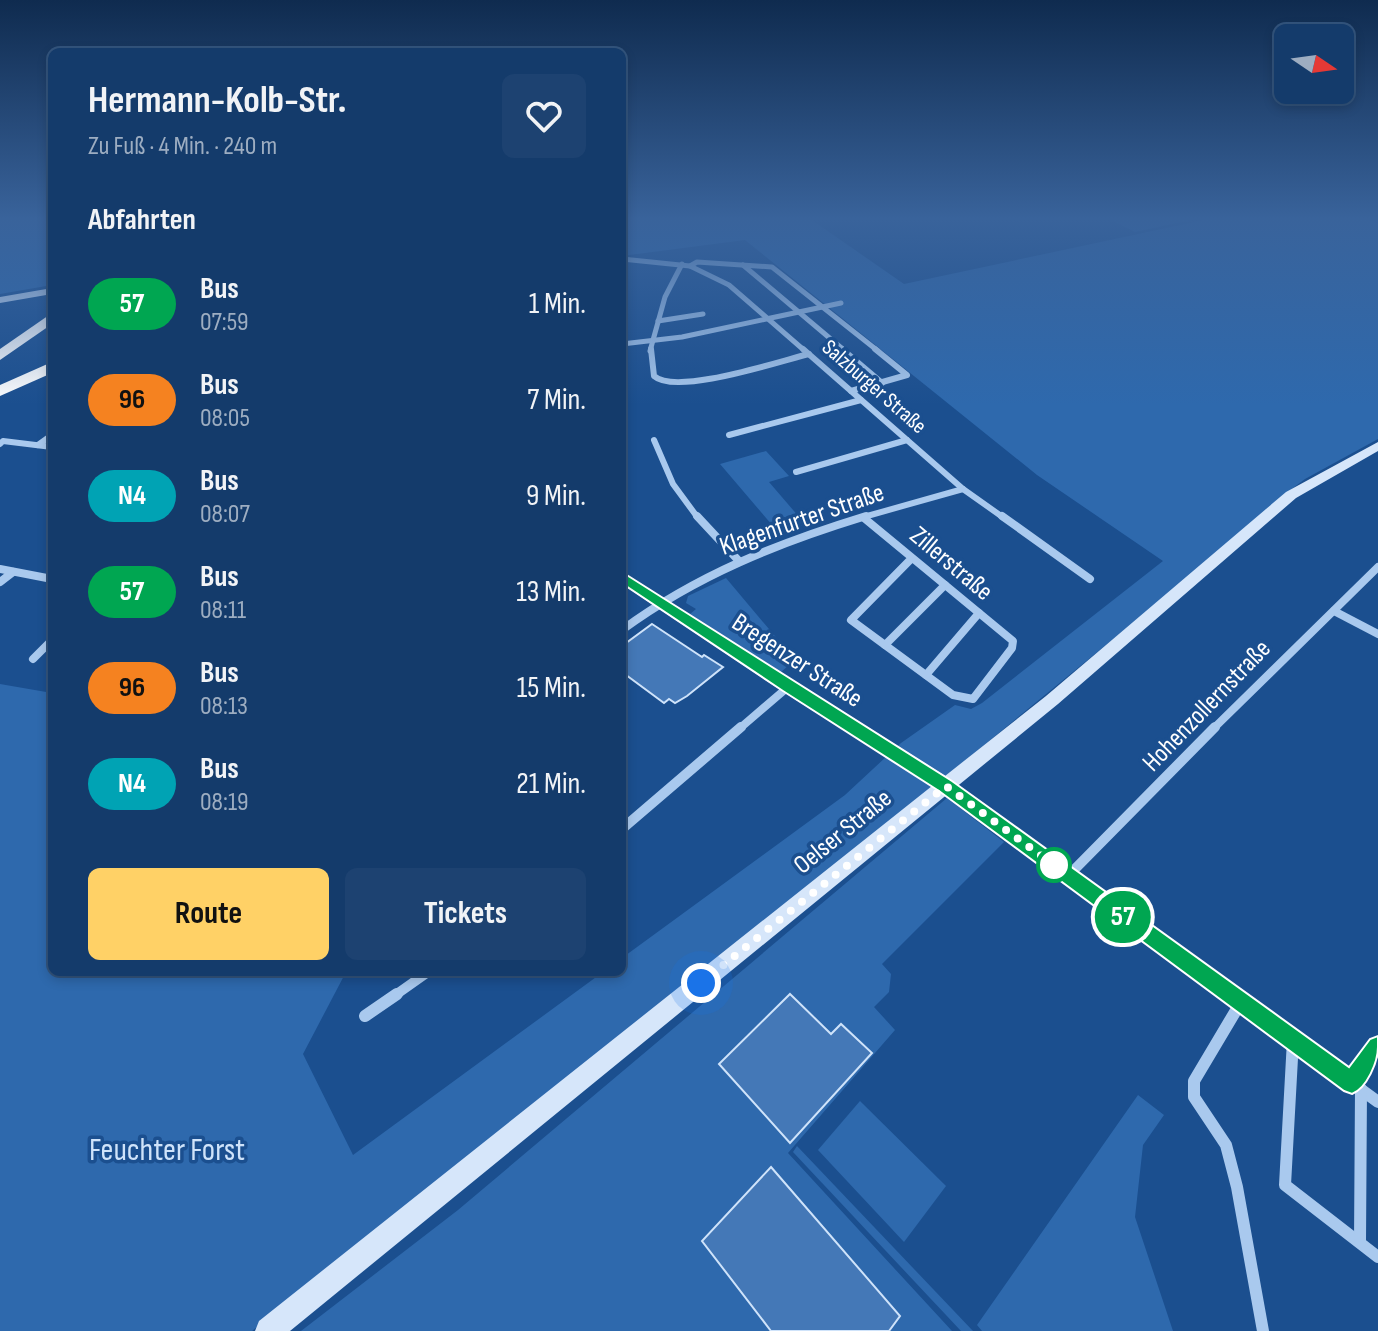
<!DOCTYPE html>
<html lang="de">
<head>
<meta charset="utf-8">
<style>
	body { margin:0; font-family:"Sofia Sans Condensed",sans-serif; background:#1d4271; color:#f1f3f6; height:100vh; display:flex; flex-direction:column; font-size:30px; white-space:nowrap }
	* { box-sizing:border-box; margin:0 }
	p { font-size:26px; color:#9dadc1 }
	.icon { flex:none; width:44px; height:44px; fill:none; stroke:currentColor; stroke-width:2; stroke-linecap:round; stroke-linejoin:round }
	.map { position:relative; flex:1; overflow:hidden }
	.drawer { position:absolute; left:48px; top:48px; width:578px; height:928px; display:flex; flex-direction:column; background:#143b6b; border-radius:12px; box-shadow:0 4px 12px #0003,0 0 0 2px #33557e }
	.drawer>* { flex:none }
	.badge { padding:0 16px; border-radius:26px; font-size:28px; line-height:52px }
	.needle { width:52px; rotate:103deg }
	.buttons { position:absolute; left:1274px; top:24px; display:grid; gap:16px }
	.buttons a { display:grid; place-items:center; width:80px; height:80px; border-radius:12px; background:#143b6b; box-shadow:0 4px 12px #0003,0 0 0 2px #33557e; font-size:40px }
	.you { position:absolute; width:40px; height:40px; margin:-20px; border:6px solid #fff; border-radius:50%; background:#1a73e8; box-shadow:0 0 0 12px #1a73e833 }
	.map>.badge { position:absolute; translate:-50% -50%; box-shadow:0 0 0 4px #fff }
	h2 { padding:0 40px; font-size:30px; line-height:72px }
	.round { display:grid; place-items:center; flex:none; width:84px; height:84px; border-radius:12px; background:#1d4271 }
	.overview { display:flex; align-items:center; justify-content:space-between; height:136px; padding:0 40px }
	h1 { font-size:38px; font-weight:700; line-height:60px }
	.button { display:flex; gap:16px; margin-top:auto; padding:16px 40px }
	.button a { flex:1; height:92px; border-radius:12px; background:#ffd166; color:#111; font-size:32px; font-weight:700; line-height:92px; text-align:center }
	.button a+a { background:#1d4271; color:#f1f3f6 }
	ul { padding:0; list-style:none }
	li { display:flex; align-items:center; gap:24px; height:96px; padding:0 40px }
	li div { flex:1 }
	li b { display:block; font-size:30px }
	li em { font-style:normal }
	li .badge { min-width:88px; font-weight:700; text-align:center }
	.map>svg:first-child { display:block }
	.green { fill:#2e69ad }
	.building { fill:#4478b7; stroke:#cfe3fa; stroke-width:2 }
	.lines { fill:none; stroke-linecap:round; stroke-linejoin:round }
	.street-far4 { stroke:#a9c9ee; stroke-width:5 }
	.street-far3 { stroke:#a9c9ee; stroke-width:6 }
	.street-far2 { stroke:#a9c9ee; stroke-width:8 }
	.street-far1 { stroke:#a9c9ee; stroke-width:10 }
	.street { stroke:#a9c9ee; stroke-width:12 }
	.secondary { fill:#d6e6fa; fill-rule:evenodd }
	.highway { fill:#fff; fill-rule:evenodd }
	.line { fill:#00a651; stroke:#fff; stroke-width:2 }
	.walk { stroke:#fff; stroke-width:8; stroke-dasharray:0 14.4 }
	.stop-dot { fill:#fff; stroke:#00a651; stroke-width:4 }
	.labels { text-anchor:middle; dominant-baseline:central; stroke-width:7; stroke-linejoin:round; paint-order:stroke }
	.far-street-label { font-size:22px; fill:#fff; stroke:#1b4f8f }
	.street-label { font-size:26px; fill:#fff; stroke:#1b4f8f }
	.near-park-label { font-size:32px; fill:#cfe3fa; stroke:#1b4f8f }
</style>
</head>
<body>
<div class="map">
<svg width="1378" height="1331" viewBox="0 0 1378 1331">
	<rect width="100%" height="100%" fill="#1b4f8f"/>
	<g class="green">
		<path d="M 0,218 L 52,218 L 52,285 L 0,294 Z"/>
		<path d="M 622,218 L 809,218 L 904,284 L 1213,218 L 1363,218 L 1378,223 L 1378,439 L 1305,479 L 1281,497 L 1190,576 L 961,764 L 252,1331 L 0,1331 L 0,684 L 52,693 L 52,972 L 346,972 L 303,1054 L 353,1155 L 603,972 L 622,972 L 622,958 L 845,795 L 901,743 L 955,705 L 971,709 L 982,703 L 1163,561 L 1037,475 L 745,240 L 622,256 Z"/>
		<path d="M 1107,218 L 1200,218 L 1135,232 Z"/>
		<path d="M 766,451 L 789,476 L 769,482 L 806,525 L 778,532 L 720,464 Z"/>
		<path d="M 726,578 L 795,660 L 781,672 L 690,614 L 696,609 L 686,603 L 688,596 Z"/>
		<path d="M 947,798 L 1004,842 L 882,964 L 891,974 L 889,992 L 874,1007 L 895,1030 L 788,1153 L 952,1331 L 301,1331 L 458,1210 Z"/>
		<path d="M 1138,1095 L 1164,1115 L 1143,1145 L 1135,1217 L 1173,1331 L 982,1331 L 977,1325 Z"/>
		<path d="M 860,1101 L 946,1186 L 904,1242 L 818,1150 Z"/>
		<path d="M 797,1146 L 973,1331 L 961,1331 L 793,1152 Z"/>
	</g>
	<g class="building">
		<path d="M 652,624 L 702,657 L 704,655 L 723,667 L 687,696 L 675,703 L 669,699 L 664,703 L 622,672 L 622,646 Z"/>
		<path d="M 790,994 L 831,1034 L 841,1024 L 872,1053 L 790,1143 L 719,1064 Z"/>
		<path d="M 771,1167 L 900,1316 L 889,1331 L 771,1331 L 702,1241 Z"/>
	</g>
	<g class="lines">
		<g class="street-far4">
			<path d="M 622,259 L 690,266 L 729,285 L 805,351"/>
			<path d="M 743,265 L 845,351"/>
			<path d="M 690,266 L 697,262 L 772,267 L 878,351"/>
			<path d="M 658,321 L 703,314"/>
			<path d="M 622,344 L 682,337 L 841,303"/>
			<path d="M 650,351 L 665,297 L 682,264"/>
		</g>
		<g class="street-far3">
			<path d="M 651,349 L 654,376 C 676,396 780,361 809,354"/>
			<path d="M 803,349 L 963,489 L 1004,518"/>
			<path d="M 842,349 L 882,383"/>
			<path d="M 851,391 L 907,375 L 875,349"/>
			<path d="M 729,435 L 861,400"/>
			<path d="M 654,440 L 673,484 L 698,518"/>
			<path d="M 0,444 L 3,441 L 52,447"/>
			<path d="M 38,445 L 52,435"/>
			<path d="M 796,472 L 907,440"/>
			<path d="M 860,518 L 963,489"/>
		</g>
		<g class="street-far2">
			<path d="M 697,516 L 738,560"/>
			<path d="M 1002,516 L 1090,579"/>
			<path d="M 864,518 L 1013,641 L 1012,648 L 973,699 L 953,695 L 851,620 L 912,558"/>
			<path d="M 0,569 L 52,579"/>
			<path d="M 0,582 L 13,572"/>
			<path d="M 1334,611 L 1378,634"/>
			<path d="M 622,630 C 697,575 778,543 866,516"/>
			<path d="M 885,645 L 945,585"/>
			<path d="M 33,659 L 52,640"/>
			<path d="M 926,675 L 979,613"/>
			<path d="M 739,729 L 788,687"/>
			<path d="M 1213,729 L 1378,567"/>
		</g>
		<g class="street-far1">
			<path d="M 946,786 L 1232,996"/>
			<path d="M 622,829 L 741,727"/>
			<path d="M 1068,876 L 1215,727"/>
			<path d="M 394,996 L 428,972"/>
		</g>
		<g class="street">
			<path d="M 1230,994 L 1378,1102"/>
			<path d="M 1241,1002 L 1194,1081 L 1194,1097 L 1226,1145 L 1237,1187 L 1263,1331"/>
			<path d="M 365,1016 L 397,994"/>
			<path d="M 1293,1040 L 1285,1185 L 1378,1257"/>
			<path d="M 1352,1083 L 1378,1047"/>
			<path d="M 1360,1242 L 1361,1089"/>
		</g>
		<g class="secondary">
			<path d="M 622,218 L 628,218 L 622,227 Z"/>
			<path d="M 52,288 L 52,294 L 0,303 L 0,297 Z"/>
			<path d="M 1378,442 L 1378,451 L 1296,498 L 1058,704 L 290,1331 L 255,1331 L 259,1321 L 932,786 L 782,691 L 622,584 L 622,572 L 945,776 L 1046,696 L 1286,492 Z"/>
		</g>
		<g class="highway">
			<path d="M 52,313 L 52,324 L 0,360 L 0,349 Z"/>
			<path d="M 52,362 L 52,373 L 0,396 L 0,385 Z"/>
		</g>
	</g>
	<linearGradient id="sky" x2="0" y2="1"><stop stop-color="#0f2b4f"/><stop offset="0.54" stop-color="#39639b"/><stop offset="1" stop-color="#39639b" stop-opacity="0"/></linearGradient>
	<rect width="1378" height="405" fill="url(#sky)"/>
	<path class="line" d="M 622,572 L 952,781 L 1349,1067 L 1370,1039 L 1378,1036 L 1378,1047 C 1378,1062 1367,1088 1352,1094 L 1344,1091 L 939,791 L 783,691 L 617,580 L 615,577 Z"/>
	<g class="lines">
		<path class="walk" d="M 701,983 L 946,786 L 1054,865"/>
	</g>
	<circle class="stop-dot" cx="1054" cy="865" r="16"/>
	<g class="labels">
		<g class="far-street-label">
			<text transform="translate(874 387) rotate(41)">Salzburger Straße</text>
		</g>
		<g class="street-label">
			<text transform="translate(802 520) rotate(-19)">Klagenfurter Straße</text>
			<text transform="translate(951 564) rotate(40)">Zillerstraße</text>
			<text transform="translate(797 661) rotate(33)">Bregenzer Straße</text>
			<text transform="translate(1207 706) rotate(-46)">Hohenzollernstraße</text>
			<text transform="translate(843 832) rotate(-39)">Oelser Straße</text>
		</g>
		<g class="near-park-label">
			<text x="167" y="1150">Feuchter Forst</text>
		</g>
	</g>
</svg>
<div class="buttons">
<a><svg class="needle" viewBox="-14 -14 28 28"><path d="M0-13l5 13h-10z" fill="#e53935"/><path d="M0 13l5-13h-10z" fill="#9dadc1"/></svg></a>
</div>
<div class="you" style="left:701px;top:983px"></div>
<b class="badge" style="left:1123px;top:917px;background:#00a651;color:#fff">57</b>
<section class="drawer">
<div class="overview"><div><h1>Hermann-Kolb-Str.</h1><p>Zu Fuß · 4 Min. · 240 m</p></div><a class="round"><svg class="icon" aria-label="heart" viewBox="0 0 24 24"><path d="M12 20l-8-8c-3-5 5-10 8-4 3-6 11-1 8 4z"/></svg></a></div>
<h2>Abfahrten</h2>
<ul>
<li><span class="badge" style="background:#00a651;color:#fff">57</span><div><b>Bus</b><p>07:59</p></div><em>1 Min.</em></li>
<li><span class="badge" style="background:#f58220;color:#111">96</span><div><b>Bus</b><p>08:05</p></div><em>7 Min.</em></li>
<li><span class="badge" style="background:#00a3b4;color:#fff">N4</span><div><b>Bus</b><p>08:07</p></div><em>9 Min.</em></li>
<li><span class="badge" style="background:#00a651;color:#fff">57</span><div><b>Bus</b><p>08:11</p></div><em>13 Min.</em></li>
<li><span class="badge" style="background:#f58220;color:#111">96</span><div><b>Bus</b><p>08:13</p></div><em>15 Min.</em></li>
<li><span class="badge" style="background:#00a3b4;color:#fff">N4</span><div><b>Bus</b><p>08:19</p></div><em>21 Min.</em></li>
</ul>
<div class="button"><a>Route</a><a>Tickets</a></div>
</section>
</div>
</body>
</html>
